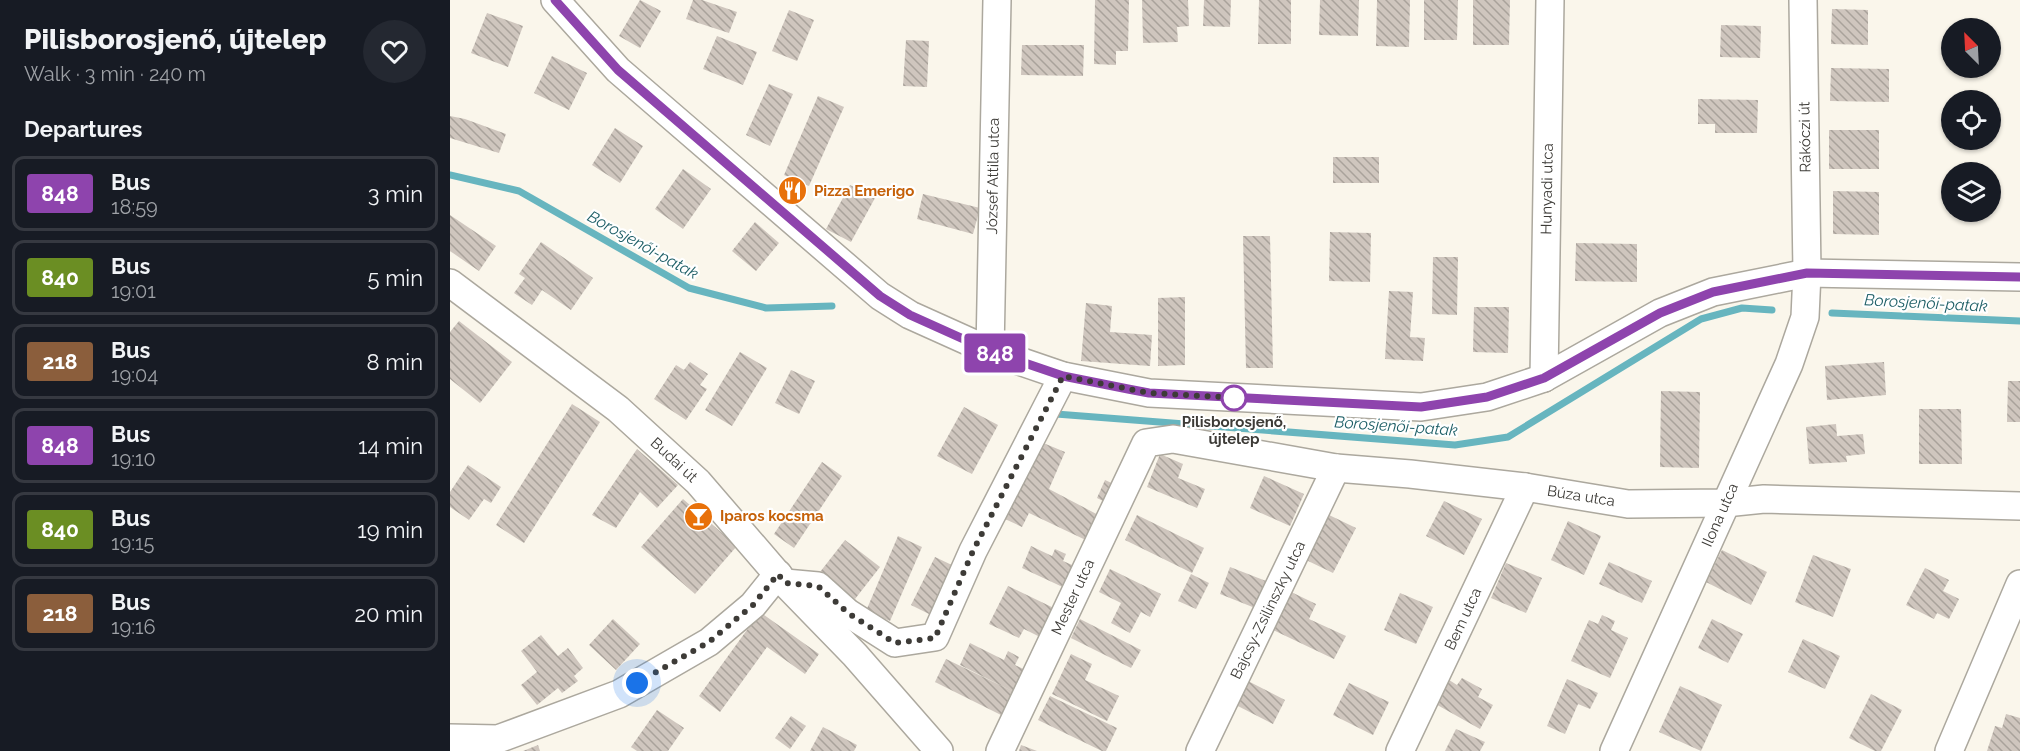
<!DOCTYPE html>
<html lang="en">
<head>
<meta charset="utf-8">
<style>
	body { margin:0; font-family:Raleway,sans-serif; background:#242831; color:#f1f3f6; height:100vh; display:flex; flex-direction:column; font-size:22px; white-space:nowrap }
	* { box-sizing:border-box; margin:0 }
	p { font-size:20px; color:#9ea1a6 }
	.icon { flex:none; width:33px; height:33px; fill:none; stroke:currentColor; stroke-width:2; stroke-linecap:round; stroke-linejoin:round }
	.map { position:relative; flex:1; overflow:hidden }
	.details { display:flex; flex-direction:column; background:#171b24; width:450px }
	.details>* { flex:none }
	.badge { padding:0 12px; border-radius:4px; font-size:21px; line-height:39px }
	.needle { width:39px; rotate:336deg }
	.tools { position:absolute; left:1491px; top:18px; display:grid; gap:12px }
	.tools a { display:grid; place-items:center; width:60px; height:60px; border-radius:50%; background:#171b24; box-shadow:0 2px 4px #0004; font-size:30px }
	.you { position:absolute; width:30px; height:30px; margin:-15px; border:4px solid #fff; border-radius:50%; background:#1a73e8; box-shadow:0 0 0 9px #1a73e833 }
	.map>.badge { position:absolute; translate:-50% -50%; box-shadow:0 0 0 3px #fff }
	h2 { padding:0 24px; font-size:22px; line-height:54px }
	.round { display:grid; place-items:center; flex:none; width:63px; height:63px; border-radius:32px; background:#242831 }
	.summary { display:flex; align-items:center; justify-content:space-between; height:102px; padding:0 24px }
	h1 { font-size:28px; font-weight:800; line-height:45px }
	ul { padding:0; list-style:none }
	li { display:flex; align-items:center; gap:18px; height:75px; margin:0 12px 9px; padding:0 12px; border:3px solid #363941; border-radius:12px }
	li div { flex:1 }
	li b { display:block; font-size:22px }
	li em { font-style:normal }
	li .badge { min-width:66px; font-weight:700; text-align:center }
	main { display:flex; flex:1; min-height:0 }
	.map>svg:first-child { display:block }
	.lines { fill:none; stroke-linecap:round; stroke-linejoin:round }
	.stream { stroke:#67b5bf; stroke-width:7 }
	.building { fill:url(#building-back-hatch) }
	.minor-casing { stroke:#aca89e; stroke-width:30 }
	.minor { stroke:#fff; stroke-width:27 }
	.line-casing { stroke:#fff; stroke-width:14 }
	.line { stroke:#8e44ad; stroke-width:9 }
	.walk { stroke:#3d3b37; stroke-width:6; stroke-dasharray:0 10.8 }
	.stop-dot { fill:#fff; stroke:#8e44ad; stroke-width:3 }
	.labels { text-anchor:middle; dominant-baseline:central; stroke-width:4.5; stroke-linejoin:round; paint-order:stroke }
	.street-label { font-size:15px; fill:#3d3b37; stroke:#fff }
	.food-label { font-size:15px; font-weight:bold; fill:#c56008; stroke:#fff; text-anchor:start }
	.stop-label { font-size:15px; font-weight:bold; fill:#3d3b37; stroke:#fff }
	.water-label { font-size:16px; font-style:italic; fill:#1d5e66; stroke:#fff }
</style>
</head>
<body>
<main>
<section class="details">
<div class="summary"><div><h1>Pilisborosjenő, újtelep</h1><p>Walk · 3 min · 240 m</p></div><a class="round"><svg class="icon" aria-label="heart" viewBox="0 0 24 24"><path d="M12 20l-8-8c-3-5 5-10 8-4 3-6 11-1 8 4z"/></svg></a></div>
<h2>Departures</h2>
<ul>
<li><span class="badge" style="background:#8e44ad;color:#fff">848</span><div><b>Bus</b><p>18:59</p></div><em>3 min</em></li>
<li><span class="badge" style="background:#6b8e23;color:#fff">840</span><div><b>Bus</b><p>19:01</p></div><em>5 min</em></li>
<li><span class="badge" style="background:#8b5e3c;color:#fff">218</span><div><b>Bus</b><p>19:04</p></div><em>8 min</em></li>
<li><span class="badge" style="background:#8e44ad;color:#fff">848</span><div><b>Bus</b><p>19:10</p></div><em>14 min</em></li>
<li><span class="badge" style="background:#6b8e23;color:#fff">840</span><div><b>Bus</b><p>19:15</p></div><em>19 min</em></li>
<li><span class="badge" style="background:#8b5e3c;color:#fff">218</span><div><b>Bus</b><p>19:16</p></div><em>20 min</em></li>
</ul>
</section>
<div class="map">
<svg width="1570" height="751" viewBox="0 0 1570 751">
	<defs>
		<pattern id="building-back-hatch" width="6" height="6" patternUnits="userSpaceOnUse" patternTransform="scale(1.5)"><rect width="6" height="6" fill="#cfc6be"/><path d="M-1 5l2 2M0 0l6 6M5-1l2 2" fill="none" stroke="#a9a29b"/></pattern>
	</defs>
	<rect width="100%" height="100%" fill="#faf6eb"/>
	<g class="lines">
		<g class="stream">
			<path d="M 0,175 L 69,191 L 239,288 L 316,308 L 382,306"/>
			<path d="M 1382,313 L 1570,321"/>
			<path d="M 606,414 L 1005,445 L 1058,437 L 1251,319 L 1292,308 L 1322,310"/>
		</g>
	</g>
	<g class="building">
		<path d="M 190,0 L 211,11 L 190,48 L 169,36 Z"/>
		<path d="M 243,0 L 252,0 L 287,12 L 279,33 L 236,19 Z"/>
		<path d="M 645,0 L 679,0 L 678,51 L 666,51 L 666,65 L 644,64 Z"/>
		<path d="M 692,0 L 738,0 L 739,26 L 727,27 L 728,42 L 693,43 Z"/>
		<path d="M 754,0 L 781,0 L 780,27 L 753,26 Z"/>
		<path d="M 809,0 L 841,0 L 841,44 L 808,44 Z"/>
		<path d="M 870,0 L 909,0 L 908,36 L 869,35 Z"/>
		<path d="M 927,0 L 960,0 L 959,47 L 926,46 Z"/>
		<path d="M 974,0 L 1008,0 L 1007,40 L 974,40 Z"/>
		<path d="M 1023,0 L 1060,0 L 1059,45 L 1023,45 Z"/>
		<path d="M 1382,9 L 1418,10 L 1418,45 L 1381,44 Z"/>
		<path d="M 339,10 L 364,20 L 347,61 L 322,51 Z"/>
		<path d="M 37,13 L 73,26 L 58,67 L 21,53 Z"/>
		<path d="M 1271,25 L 1311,26 L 1310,58 L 1270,57 Z"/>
		<path d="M 267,36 L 307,52 L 293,85 L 253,69 Z"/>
		<path d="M 456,40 L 479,41 L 477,87 L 453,86 Z"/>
		<path d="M 572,45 L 634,45 L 633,76 L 571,75 Z"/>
		<path d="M 102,56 L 137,73 L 119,110 L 84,93 Z"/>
		<path d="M 1381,68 L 1439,69 L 1439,102 L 1380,101 Z"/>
		<path d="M 319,84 L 343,94 L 320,146 L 296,135 Z"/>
		<path d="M 368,96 L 394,107 L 359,186 L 334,175 Z"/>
		<path d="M 1248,99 L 1308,100 L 1307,133 L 1265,133 L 1265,124 L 1248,124 Z"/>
		<path d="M 0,116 L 15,119 L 56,134 L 49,153 L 0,138 Z"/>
		<path d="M 165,128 L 193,146 L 170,183 L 142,165 Z"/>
		<rect x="1379" y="130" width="50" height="39"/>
		<rect x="883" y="157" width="46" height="26"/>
		<path d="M 233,169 L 261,189 L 233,229 L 205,209 Z"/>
		<path d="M 400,185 L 425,198 L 401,242 L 376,229 Z"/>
		<path d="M 1383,191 L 1429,192 L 1429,235 L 1383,234 Z"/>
		<path d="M 473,194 L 530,208 L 523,234 L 467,219 Z"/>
		<path d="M 0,215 L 46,246 L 29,271 L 0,251 Z"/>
		<path d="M 305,222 L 329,243 L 306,271 L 282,251 Z"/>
		<path d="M 880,232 L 921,233 L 920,282 L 879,281 Z"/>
		<path d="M 793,236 L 820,236 L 823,368 L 796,368 Z"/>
		<path d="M 91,242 L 143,278 L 121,310 L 92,290 L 82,305 L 64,293 L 75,278 L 69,274 Z"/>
		<path d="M 1126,243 L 1187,244 L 1187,282 L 1125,281 Z"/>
		<path d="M 983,257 L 1008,257 L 1007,315 L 982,314 Z"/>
		<path d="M 939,291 L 963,292 L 960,337 L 975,338 L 973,361 L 935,359 Z"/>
		<path d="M 735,297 L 735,365 L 708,366 L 708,298 Z"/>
		<path d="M 636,303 L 662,306 L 660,332 L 702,335 L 700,366 L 631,361 Z"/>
		<path d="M 1024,307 L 1059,307 L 1058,353 L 1023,352 Z"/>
		<path d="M 9,321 L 62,362 L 30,403 L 0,379 L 0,332 Z"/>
		<path d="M 290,352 L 317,368 L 282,426 L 255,410 Z"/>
		<path d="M 240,362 L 258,374 L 250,385 L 257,389 L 236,420 L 204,399 L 226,365 L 234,370 Z"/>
		<path d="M 1434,362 L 1436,395 L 1377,400 L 1375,366 Z"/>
		<path d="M 341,370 L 365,381 L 349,414 L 325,403 Z"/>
		<path d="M 1558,381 L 1570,381 L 1570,422 L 1557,422 Z"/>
		<path d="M 1211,391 L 1250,392 L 1249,468 L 1210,467 Z"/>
		<path d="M 122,404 L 150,422 L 74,543 L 46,525 Z"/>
		<path d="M 514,407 L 548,425 L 522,474 L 487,456 Z"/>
		<path d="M 1469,409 L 1511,409 L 1512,464 L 1469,464 Z"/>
		<path d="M 1386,424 L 1387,436 L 1413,434 L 1415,454 L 1396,456 L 1397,462 L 1359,464 L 1356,427 Z"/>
		<path d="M 586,440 L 615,452 L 599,489 L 654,518 L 642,543 L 579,513 L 572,527 L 555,519 Z"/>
		<path d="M 187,449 L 228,485 L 207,508 L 190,492 L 166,528 L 142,515 Z"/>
		<path d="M 710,454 L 733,464 L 728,478 L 755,489 L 747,508 L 697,487 Z"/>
		<path d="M 372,462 L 392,476 L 344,548 L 324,534 Z"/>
		<path d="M 18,465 L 51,487 L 41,503 L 34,499 L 19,520 L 0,507 L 0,492 Z"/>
		<path d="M 814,476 L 854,494 L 840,526 L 800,508 Z"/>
		<path d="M 655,480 L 668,486 L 659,504 L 647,498 Z"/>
		<path d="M 233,499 L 287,546 L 245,594 L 191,547 Z"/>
		<path d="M 994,501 L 1032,519 L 1014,555 L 976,536 Z"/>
		<path d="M 877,514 L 906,528 L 883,573 L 854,559 Z"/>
		<path d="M 687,515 L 754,548 L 742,573 L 675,540 Z"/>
		<path d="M 1118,521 L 1151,536 L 1134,575 L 1101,560 Z"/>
		<path d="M 448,536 L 472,547 L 440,621 L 416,611 Z"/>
		<path d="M 395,540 L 430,567 L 405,599 L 370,572 Z"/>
		<path d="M 581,546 L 602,556 L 605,549 L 616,554 L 613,561 L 629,568 L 619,590 L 572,568 Z"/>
		<path d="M 1272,550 L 1317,572 L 1301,605 L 1256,582 Z"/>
		<path d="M 1363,555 L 1401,569 L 1383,617 L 1345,602 Z"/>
		<path d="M 485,557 L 506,567 L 481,615 L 461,605 Z"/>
		<path d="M 1159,562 L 1202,581 L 1192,603 L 1149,584 Z"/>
		<path d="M 1056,563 L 1092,578 L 1076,613 L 1041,598 Z"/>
		<path d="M 780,567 L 816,581 L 805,608 L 770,594 Z"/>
		<path d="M 1475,568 L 1499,580 L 1493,591 L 1509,599 L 1499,619 L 1487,613 L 1484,619 L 1456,605 Z"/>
		<path d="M 660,569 L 711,594 L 700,617 L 691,612 L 680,633 L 661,623 L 671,603 L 649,592 Z"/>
		<path d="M 741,574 L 759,583 L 746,609 L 728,601 Z"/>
		<path d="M 558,586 L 610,611 L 596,640 L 574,629 L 569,638 L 539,624 Z"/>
		<path d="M 835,589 L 866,604 L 859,619 L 896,636 L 884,659 L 817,627 Z"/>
		<path d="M 950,593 L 983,607 L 966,644 L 934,630 Z"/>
		<path d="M 310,612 L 369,654 L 355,674 L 317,647 L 270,712 L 249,696 Z"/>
		<path d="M 1152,615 L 1165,621 L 1161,630 L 1178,638 L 1160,678 L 1121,661 L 1139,620 L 1148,624 Z"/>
		<path d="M 163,619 L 190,644 L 166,670 L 139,645 Z"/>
		<path d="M 630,619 L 691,650 L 681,668 L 621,638 Z"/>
		<path d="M 1262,619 L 1293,634 L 1278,663 L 1248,648 Z"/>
		<path d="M 91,635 L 108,656 L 118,648 L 133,668 L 124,676 L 128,681 L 112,693 L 108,688 L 87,705 L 71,685 L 87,672 L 71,651 Z"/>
		<path d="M 1353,639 L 1390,656 L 1375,689 L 1338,672 Z"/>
		<path d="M 520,643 L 554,660 L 558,651 L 569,657 L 565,665 L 582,673 L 559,719 L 485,682 L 496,659 L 564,692 L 510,665 Z"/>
		<path d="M 621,654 L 642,664 L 635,680 L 669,696 L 657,721 L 602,694 Z"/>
		<path d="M 996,678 L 1007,685 L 1012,678 L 1032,689 L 1028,697 L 1043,705 L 1030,729 L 982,702 Z"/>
		<path d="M 794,679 L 835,700 L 823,724 L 782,703 Z"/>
		<path d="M 1117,679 L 1148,693 L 1140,709 L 1128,704 L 1115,734 L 1097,726 Z"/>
		<path d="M 899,683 L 939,702 L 923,735 L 883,715 Z"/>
		<path d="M 1230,686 L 1272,705 L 1251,751 L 1209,732 Z"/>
		<path d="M 1421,694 L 1452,710 L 1431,751 L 1425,751 L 1399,738 Z"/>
		<path d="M 600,696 L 667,728 L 656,751 L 652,751 L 588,720 Z"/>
		<path d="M 207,710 L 234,728 L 218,751 L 187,751 L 181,747 Z"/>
		<path d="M 1556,714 L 1570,718 L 1570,751 L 1537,751 L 1545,726 L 1552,728 Z"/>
		<path d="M 341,716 L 356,726 L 340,749 L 325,738 Z"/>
		<path d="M 373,727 L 407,745 L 404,751 L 360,751 Z"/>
		<path d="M 1006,729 L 1035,742 L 1030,751 L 995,751 Z"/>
		<path d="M 88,745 L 90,751 L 73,751 Z"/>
		<path d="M 571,745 L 587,751 L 569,751 Z"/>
	</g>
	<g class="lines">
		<defs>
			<g id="minor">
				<path d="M 105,0 L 168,70 L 430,296 L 460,315 L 540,351 L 613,376 L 699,393 L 971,407 L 1037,397 L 1094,378 L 1210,313 L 1263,292 L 1357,273 L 1570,277"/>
				<path d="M 0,283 L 168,409 L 248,482 L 335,583 L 405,655 L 489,751"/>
				<path d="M 540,351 L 547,0"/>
				<path d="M 1094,378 L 1100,0"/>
				<path d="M 335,583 L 368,586 L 398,613 L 445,643 L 485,637 L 523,551 L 613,376"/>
				<path d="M 0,738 L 48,739 L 169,694 L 259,642 L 303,605 L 328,574"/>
				<path d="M 550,751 L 696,443 L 723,439 L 886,468 L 960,474 L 1075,487 L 1178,504 L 1275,503 L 1314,499 L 1570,506"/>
				<path d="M 750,751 L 886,468"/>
				<path d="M 950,751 L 1075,487"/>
				<path d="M 1164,751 L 1339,364 L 1355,317 L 1357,273 L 1353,0"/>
				<path d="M 1499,751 L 1570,584"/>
			</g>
		</defs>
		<use href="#minor" class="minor-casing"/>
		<use href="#minor" class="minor"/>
	</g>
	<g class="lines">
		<defs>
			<path id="line" d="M 105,0 L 168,70 L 430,296 L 460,315 L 540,351 L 613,376 L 678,389 L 699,393 L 971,407 L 1037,397 L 1094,378 L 1210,313 L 1263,292 L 1357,273 L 1570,277"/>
		</defs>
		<use href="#line" class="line-casing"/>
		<use href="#line" class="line"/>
		<path class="walk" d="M 187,683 L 259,642 L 303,605 L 328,574 L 335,583 L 368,586 L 398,613 L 445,643 L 485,638 L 523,551 L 613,376 L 699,393 L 790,398 L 784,398"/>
	</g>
	<defs>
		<symbol id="restaurant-disc" viewBox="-11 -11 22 22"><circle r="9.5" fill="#e8710a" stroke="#fff"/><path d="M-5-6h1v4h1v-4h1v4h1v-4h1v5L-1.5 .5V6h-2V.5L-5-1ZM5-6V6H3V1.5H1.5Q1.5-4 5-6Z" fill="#fff"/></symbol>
		<symbol id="bar-disc" viewBox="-11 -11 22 22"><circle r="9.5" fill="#e8710a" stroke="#fff"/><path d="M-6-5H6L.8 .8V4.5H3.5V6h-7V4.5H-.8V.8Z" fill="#fff"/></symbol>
	</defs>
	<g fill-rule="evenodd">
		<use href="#restaurant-disc" x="326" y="174" width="33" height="33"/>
		<use href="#bar-disc" x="232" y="500" width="33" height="33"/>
	</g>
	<circle class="stop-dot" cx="784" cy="398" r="12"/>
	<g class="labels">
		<g class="street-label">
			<text transform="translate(1355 137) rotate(-91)">Rákóczi út</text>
			<text transform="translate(543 176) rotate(-89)">József Attila utca</text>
			<text transform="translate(1097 189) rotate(-89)">Hunyadi utca</text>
			<text transform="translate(224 460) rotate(43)">Budai út</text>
			<text transform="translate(1131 496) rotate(9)">Búza utca</text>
			<text transform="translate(1270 515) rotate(-66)">Ilona utca</text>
			<text transform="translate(623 597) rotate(-65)">Mester utca</text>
			<text transform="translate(818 610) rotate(-64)">Bajcsy-Zsilinszky utca</text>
			<text transform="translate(1013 619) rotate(-65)">Bem utca</text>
		</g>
		<g class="food-label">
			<text x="364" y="191">Pizza Emerigo</text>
			<text x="270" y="516">Iparos kocsma</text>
		</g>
		<g class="stop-label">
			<text x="784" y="422">Pilisborosjenő,<tspan x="784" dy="17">újtelep</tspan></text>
		</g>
		<g class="water-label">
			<text transform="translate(193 245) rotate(29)">Borosjenői-patak</text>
			<text transform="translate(1476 303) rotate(3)">Borosjenői-patak</text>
			<text transform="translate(946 426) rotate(4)">Borosjenői-patak</text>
		</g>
	</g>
</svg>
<div class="tools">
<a><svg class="needle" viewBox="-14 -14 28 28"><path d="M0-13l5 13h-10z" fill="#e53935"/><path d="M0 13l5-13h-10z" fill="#9ea1a6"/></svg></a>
<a><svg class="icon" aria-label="locate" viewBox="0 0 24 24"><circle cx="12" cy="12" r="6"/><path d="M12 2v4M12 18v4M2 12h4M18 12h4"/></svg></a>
<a><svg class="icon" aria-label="layers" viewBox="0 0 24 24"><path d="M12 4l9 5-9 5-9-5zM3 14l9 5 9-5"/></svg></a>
</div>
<div class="you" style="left:187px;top:683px"></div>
<b class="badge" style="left:545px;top:353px;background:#8e44ad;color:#fff">848</b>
</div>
</main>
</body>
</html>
